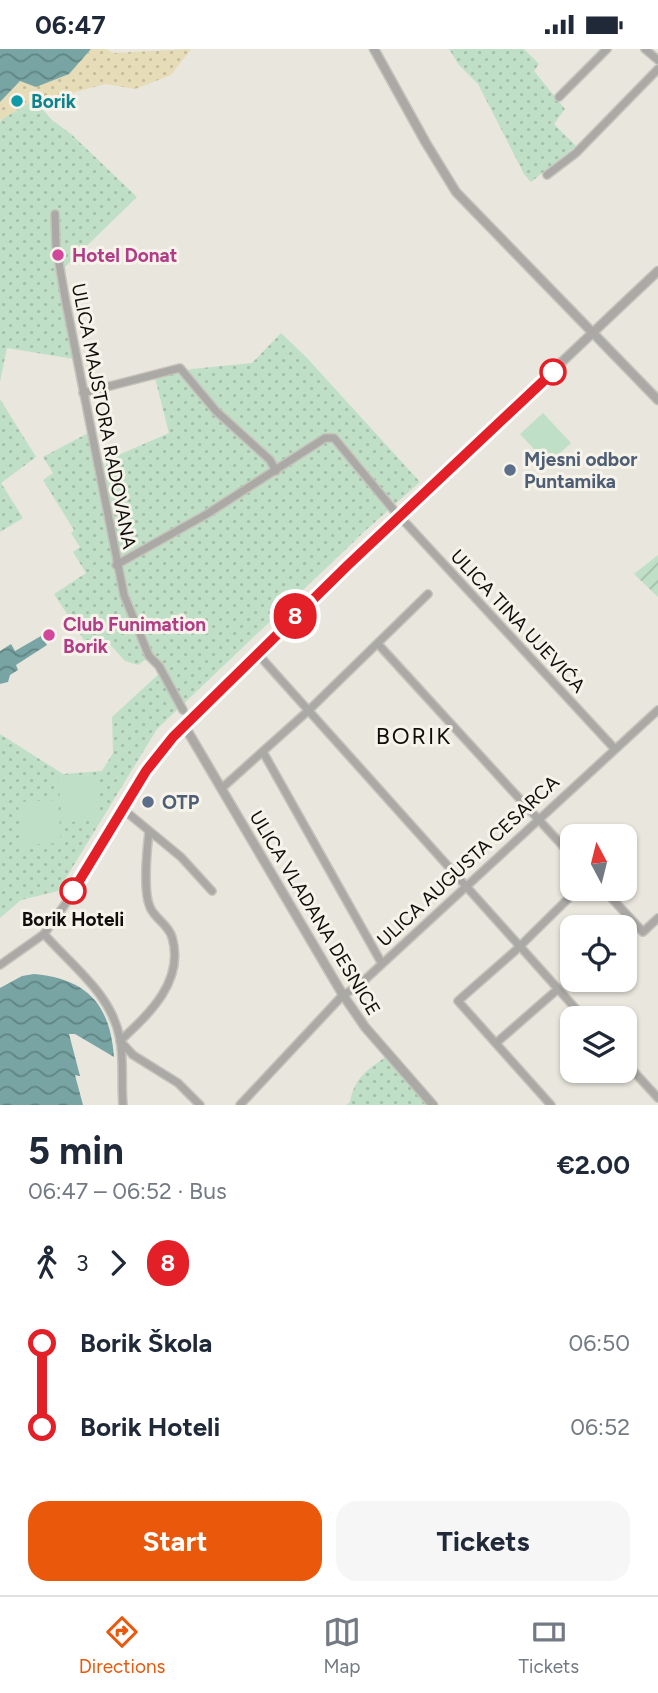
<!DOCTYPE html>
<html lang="en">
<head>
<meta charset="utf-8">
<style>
	body { margin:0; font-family:Figtree,sans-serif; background:#f6f6f7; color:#1f2937; height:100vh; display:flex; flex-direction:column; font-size:26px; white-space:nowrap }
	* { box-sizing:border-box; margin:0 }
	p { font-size:23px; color:#747a83 }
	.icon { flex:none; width:38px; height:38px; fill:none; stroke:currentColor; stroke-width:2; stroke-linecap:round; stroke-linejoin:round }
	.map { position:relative; height:1056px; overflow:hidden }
	.panel { display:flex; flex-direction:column; background:#fff; flex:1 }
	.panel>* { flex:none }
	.badge { padding:0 14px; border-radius:23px; font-size:24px; line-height:46px }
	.needle { width:46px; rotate:353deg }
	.fabs { position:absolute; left:560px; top:775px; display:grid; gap:14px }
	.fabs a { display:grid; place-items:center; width:77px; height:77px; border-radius:14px; background:#fff; box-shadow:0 2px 5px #0004; font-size:35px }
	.map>.badge { position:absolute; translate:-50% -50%; box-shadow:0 0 0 4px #fff }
	.legs { display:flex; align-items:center; gap:10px; height:77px; padding:0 28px; font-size:23px }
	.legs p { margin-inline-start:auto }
	.headline { display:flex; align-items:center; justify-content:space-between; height:119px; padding:0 28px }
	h1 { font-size:38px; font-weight:700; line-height:52px }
	.action { display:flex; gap:14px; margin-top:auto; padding:14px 28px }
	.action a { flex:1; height:80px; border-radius:21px; background:#ea580c; color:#fff; font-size:28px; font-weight:700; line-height:80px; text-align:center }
	.action a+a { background:#f6f6f7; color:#1f2937 }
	ul { padding:0 28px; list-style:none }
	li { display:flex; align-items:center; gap:24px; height:84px; font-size:26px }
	li i { display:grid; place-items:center; width:10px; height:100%; margin:0 9px; background:currentColor }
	li i::after { content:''; width:18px; height:18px; margin:-9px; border:5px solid; border-radius:50%; background:#fff }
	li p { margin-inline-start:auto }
	li:first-child i { background:linear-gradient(#0000 50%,currentColor 0) }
	li:last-child i { background:linear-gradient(currentColor 50%,#0000 0) }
	.status { display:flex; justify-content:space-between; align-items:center; height:49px; padding:0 35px; background:#fff; direction:ltr }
	.status svg { height:19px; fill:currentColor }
	.menu { display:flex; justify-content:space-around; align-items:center; height:98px; border-top:2px solid #e0e1e3; background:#fff; font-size:19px; color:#747a83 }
	.menu a { display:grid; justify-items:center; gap:4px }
	.menu .on { color:#ea580c }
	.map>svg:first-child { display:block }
	.grass { fill:url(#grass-dots) }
	.sand { fill:url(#sand-dots) }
	.garden { fill:url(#garden-furrows) }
	.pitch { fill:#c0dfc7 }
	.water { fill:url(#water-waves) }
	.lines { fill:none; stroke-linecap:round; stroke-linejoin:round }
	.minor-casing { stroke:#c6c3bb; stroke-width:10 }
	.tertiary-casing { stroke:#c6c3bb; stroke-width:11 }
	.minor { stroke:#aaa9a6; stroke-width:7 }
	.tertiary { stroke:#aaa9a6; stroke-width:8 }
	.line-1-casing { stroke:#fff; stroke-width:16 }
	.line-1 { stroke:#e32028; stroke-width:10 }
	.culture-dot { fill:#0f9aa8; stroke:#f6f3ea; stroke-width:2.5 }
	.hotel-dot { fill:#d1479c; stroke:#f6f3ea; stroke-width:2.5 }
	.stop-1-dot { fill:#fff; stroke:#e32028; stroke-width:3.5 }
	.service-dot { fill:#5c6f8a; stroke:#f6f3ea; stroke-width:2.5 }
	.labels { text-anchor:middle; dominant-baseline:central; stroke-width:6; stroke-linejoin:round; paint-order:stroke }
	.culture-label { font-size:19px; font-weight:bold; fill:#0d838f; stroke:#f6f3ea; text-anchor:start }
	.hotel-label { font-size:19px; font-weight:bold; fill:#b23c85; stroke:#f6f3ea; text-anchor:start }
	.street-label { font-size:19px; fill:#0f0e0b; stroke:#f6f3ea }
	.service-label { font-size:19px; font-weight:bold; fill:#4e5e75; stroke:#f6f3ea; text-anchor:start }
	.stop-label { font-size:19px; font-weight:bold; fill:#0f0e0b; stroke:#f6f3ea }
	.quarter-label { font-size:23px; letter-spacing:2px; fill:#0f0e0b; stroke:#f6f3ea }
</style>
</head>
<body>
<div class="status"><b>06:47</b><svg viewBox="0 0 49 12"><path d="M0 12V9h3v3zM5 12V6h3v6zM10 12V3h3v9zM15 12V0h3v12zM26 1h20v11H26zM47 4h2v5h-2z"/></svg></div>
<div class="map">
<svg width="658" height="1056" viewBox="0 0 658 1056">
	<defs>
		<pattern id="grass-dots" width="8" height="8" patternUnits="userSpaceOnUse" patternTransform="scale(1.75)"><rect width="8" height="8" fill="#c0dfc7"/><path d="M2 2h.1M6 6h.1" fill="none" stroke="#a4beaa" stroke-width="1.8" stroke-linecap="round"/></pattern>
		<pattern id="sand-dots" width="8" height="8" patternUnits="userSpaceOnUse" patternTransform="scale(1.75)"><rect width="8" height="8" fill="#e6dcb7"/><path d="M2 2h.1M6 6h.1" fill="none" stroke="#c4bc9c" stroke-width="1.8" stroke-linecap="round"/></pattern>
		<pattern id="garden-furrows" width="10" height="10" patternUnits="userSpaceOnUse" patternTransform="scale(1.75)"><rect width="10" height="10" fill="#c0dfc7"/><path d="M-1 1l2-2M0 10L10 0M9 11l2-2" fill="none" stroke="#a4beaa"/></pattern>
		<pattern id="water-waves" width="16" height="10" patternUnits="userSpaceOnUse" patternTransform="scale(1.75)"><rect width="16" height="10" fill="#78a4a4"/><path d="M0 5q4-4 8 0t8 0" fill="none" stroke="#618484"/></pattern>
	</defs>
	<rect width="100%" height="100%" fill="#e9e6dd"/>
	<g class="grass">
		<path d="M 449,0 L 524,0 L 539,15 L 534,22 L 565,60 L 554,75 L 576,97 L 531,133 L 524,125 L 478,35 L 459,16 Z"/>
		<path d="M 34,51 L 52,71 L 71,85 L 137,148 L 65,218 L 74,310 L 7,299 L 0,333 L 0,73 L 2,70 Z"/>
		<path d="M 281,284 L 307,309 L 420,433 L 366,481 L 157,680 L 58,842 L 21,851 L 0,869 L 0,685 L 63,725 L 102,722 L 113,704 L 112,668 L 161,623 L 149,608 L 138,616 L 125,612 L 107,592 L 93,605 L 54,545 L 86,524 L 73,503 L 80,498 L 71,484 L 74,481 L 43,431 L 53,424 L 43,408 L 90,383 L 105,418 L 107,411 L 169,384 L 155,329 L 192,320 L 252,314 Z"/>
		<path d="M 0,350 L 36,408 L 1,434 L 23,469 L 0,483 Z"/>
		<path d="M 388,1006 L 433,1056 L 346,1056 L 350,1053 C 355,1027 368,1021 388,1006 Z"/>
	</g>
	<path class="sand" d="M 91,0 L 106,0 L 113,4 L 191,0 L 171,26 L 135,40 L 105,35 L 72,44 L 39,57 L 34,51 L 0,71 L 0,53 L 20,32 L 69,25 Z"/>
	<path class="garden" d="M 658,506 L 658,548 L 634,525 Z"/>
	<g class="pitch">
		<path d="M 543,364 L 571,394 L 548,415 L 520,385 Z"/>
		<path d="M 97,726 L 101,770 L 62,774 L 58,729 Z"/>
		<path d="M 58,751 L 61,794 L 21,796 L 18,753 Z"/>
	</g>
	<g class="water">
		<path d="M 0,0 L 91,0 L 69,25 L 36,38 L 20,32 L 0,53 Z"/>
		<path d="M 41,587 L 47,596 L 16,616 L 18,621 L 10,626 L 8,633 L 0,635 L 0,602 L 11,595 L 15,602 Z"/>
		<path d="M 34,925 C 87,930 110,955 114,1008 L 75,985 L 69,985 L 80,1027 L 75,1026 L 83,1056 L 0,1056 L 0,939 L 22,927 Z"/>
	</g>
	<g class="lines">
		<defs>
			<g id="minor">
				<path d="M 645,0 L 658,11"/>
				<path d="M 559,48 L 607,0"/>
				<path d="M 547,126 L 576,104 L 658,20"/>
				<path d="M 55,165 L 56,197 L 66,254 L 124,546 L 149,607 L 159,617 L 183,661"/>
				<path d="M 83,344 L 180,319 L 216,362 L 270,411 L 276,422"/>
				<path d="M 116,516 L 207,465 L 325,389 L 334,389 L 392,459 L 614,699"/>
				<path d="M 378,595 L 572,807"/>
				<path d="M 257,604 L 585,970"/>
				<path d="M 263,703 L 381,913"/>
				<path d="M 222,739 L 309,661 L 428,545"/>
				<path d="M 124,761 L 181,808 L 212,842"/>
				<path d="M 149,783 C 147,800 143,843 150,858 C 154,869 168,875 172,888 C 185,932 149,965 120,992 L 133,1006 L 178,1034 L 200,1056"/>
				<path d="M 603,840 L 643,883 L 658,869"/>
				<path d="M 44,885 C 72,917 112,945 120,990 C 124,1011 121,1034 123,1056"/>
				<path d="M 0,916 L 44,885 L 73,844 L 159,704 L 184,676"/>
				<path d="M 496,994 L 558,940"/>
				<path d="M 625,1013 L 658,1049"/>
				<path d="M 240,1056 L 343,946 L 357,938 L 658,661"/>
				<path d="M 551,1056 L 458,952 L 515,902 L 578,840"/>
			</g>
			<g id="tertiary">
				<path d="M 374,0 L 426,94 L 456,143 L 658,351"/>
				<path d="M 433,1056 L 365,978 L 343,946 L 184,676 L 399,467 L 658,222"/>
			</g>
		</defs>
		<use href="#minor" class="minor-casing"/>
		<use href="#tertiary" class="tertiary-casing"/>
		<use href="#minor" class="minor"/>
		<use href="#tertiary" class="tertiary"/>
	</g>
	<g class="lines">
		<defs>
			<path id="line-1" d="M 73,842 L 146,722 L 173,688 L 348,516 L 553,323"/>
		</defs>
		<use href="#line-1" class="line-1-casing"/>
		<use href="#line-1" class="line-1"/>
	</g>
	<circle class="culture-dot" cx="17" cy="52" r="7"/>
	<g class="hotel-dot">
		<circle cx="58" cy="206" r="7"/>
		<circle cx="49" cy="586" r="7"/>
	</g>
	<g class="stop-1-dot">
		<circle cx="553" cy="323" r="12"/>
		<circle cx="73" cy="842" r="12"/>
	</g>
	<g class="service-dot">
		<circle cx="510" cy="421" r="7"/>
		<circle cx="148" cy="753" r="7"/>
	</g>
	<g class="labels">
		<g class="culture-label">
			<text x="31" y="52">Borik</text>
		</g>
		<g class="hotel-label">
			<text x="72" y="206">Hotel Donat</text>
			<text x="63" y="575">Club Funimation<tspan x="63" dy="22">Borik</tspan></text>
		</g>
		<g class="street-label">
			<text transform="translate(104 367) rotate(79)">ULICA MAJSTORA RADOVANA</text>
			<text transform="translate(518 572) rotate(47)">ULICA TINA UJEVIĆA</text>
			<text transform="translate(468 812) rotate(-43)">ULICA AUGUSTA CESARCA</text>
			<text transform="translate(315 864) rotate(59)">ULICA VLADANA DESNICE</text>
		</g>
		<g class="service-label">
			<text x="524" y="410">Mjesni odbor<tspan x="524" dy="22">Puntamika</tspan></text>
			<text x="162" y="753">OTP</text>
		</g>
		<g class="stop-label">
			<text x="73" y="870">Borik Hoteli</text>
		</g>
		<g class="quarter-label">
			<text x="414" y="687">BORIK</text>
		</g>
	</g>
</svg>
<div class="fabs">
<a><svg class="needle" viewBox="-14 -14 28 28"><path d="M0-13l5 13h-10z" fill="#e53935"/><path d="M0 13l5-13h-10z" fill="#747a83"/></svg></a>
<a><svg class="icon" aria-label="locate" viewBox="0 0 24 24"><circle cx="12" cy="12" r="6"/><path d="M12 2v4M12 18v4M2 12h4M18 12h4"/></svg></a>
<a><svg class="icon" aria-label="layers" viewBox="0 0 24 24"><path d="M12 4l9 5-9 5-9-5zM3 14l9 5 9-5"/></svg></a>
</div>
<b class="badge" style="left:295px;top:567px;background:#e32028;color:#fff">8</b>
</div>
<section class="panel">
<div class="headline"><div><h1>5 min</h1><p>06:47 – 06:52 · Bus</p></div><b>€2.00</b></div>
<div class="legs"><svg class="icon" aria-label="walk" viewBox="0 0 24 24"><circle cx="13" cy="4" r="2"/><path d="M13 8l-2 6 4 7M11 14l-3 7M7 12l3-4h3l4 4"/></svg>3<svg class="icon" aria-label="forward" viewBox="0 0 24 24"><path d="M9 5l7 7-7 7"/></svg><b class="badge" style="background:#e32028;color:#fff">8</b></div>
<ul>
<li><i style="color:#e32028"></i><b>Borik Škola</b><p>06:50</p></li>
<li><i style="color:#e32028"></i><b>Borik Hoteli</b><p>06:52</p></li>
</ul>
<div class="action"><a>Start</a><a>Tickets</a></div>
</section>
<nav class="menu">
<a class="on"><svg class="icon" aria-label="directions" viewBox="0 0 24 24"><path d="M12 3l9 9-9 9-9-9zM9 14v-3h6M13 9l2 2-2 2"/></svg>Directions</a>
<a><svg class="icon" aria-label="map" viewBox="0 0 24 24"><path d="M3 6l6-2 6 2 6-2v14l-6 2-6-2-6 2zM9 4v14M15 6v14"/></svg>Map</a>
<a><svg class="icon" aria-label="tickets" viewBox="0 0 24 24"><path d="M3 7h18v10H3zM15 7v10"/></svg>Tickets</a>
</nav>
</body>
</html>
